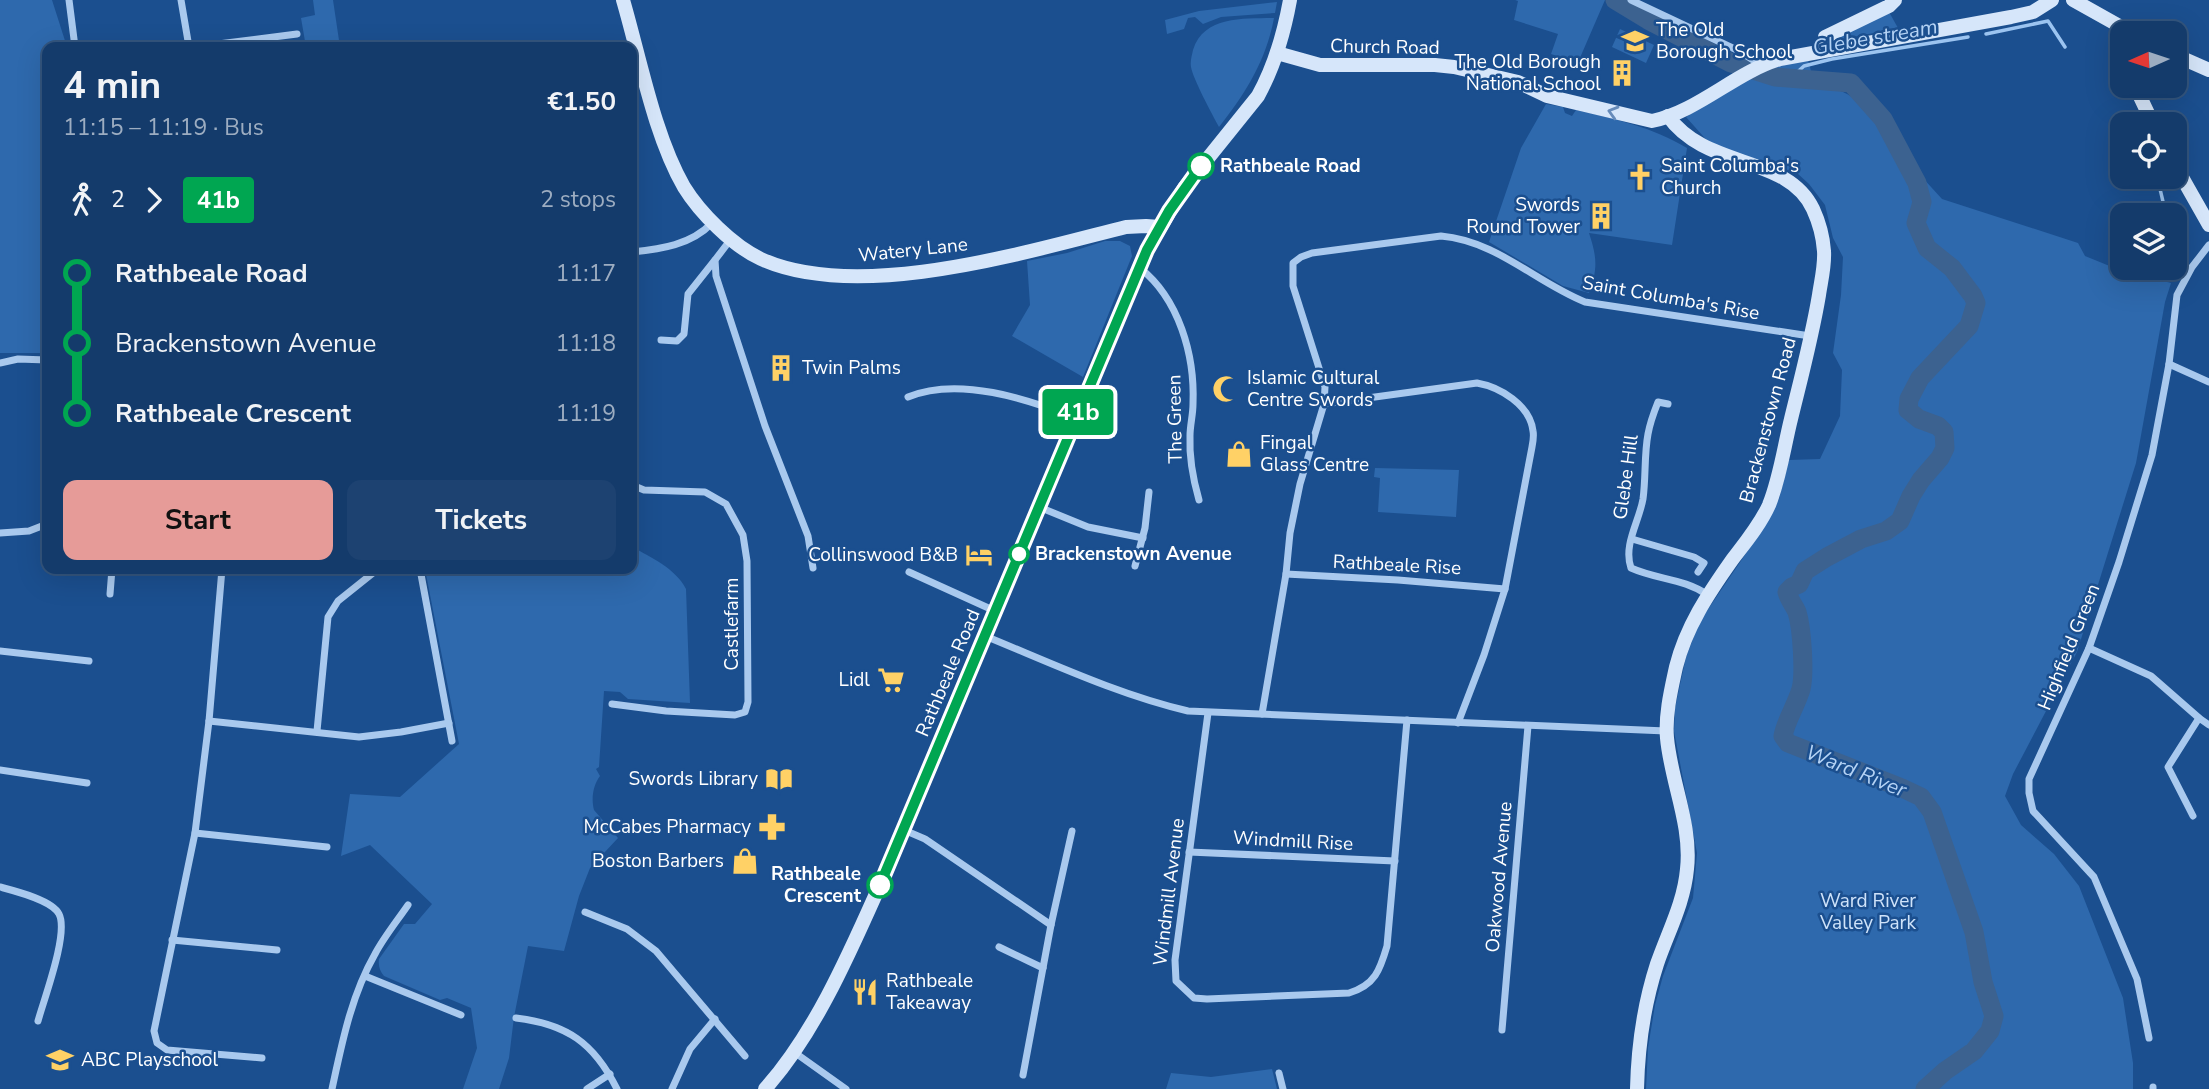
<!DOCTYPE html>
<html lang="en">
<head>
<meta charset="utf-8">
<style>
	body { margin:0; font-family:"Nunito Sans",sans-serif; background:#1d4271; color:#f1f3f6; height:100vh; display:flex; flex-direction:column; font-size:26px; white-space:nowrap }
	* { box-sizing:border-box; margin:0 }
	p { font-size:23px; color:#9dadc1 }
	.icon { flex:none; width:38px; height:38px; fill:none; stroke:currentColor; stroke-width:2; stroke-linecap:round; stroke-linejoin:round }
	.map { position:relative; flex:1; overflow:hidden }
	.sheet { position:absolute; left:42px; top:42px; width:595px; height:532px; display:flex; flex-direction:column; background:#143b6b; border-radius:14px; box-shadow:0 7px 28px #0002,0 0 0 2px #33557e }
	.sheet>* { flex:none }
	.badge { padding:0 14px; border-radius:5px; font-size:24px; line-height:46px }
	.needle { width:46px; rotate:267deg }
	.buttons { position:absolute; left:2110px; top:21px; display:grid; gap:14px }
	.buttons a { display:grid; place-items:center; width:77px; height:77px; border-radius:14px; background:#143b6b; box-shadow:0 7px 28px #0002,0 0 0 2px #33557e; font-size:35px }
	.map>.badge { position:absolute; translate:-50% -50%; box-shadow:0 0 0 4px #fff }
	.legs { display:flex; align-items:center; gap:10px; height:77px; padding:0 21px; font-size:23px }
	.legs p { margin-inline-start:auto }
	.head { display:flex; align-items:center; justify-content:space-between; height:119px; padding:0 21px }
	h1 { font-size:38px; font-weight:700; line-height:52px }
	.action { display:flex; gap:14px; margin-top:auto; padding:14px 21px }
	.action a { flex:1; height:80px; border-radius:14px; background:#e69b98; color:#111; font-size:28px; font-weight:700; line-height:80px; text-align:center }
	.action a+a { background:#1d4271; color:#f1f3f6 }
	ul { padding:0 21px; list-style:none }
	li { display:flex; align-items:center; gap:24px; height:70px; font-size:26px }
	li i { display:grid; place-items:center; width:10px; height:100%; margin:0 9px; background:currentColor }
	li i::after { content:''; width:18px; height:18px; margin:-9px; border:5px solid; border-radius:50%; background:#143b6b }
	li p { margin-inline-start:auto }
	li:first-child i { background:linear-gradient(#0000 50%,currentColor 0) }
	li:last-child i { background:linear-gradient(currentColor 50%,#0000 0) }
	.map>svg:first-child { display:block }
	.green { fill:#2e69ad }
	.lines { fill:none; stroke-linecap:round; stroke-linejoin:round }
	.stream { stroke:#9cc4f0; stroke-width:3.5 }
	.river { stroke:#3c6290; stroke-width:19 }
	.street { stroke:#a9c9ee; stroke-width:7 }
	.secondary { stroke:#d6e6fa; stroke-width:14 }
	.oneway { stroke:#668bba }
	.line-1-casing { stroke:#fff; stroke-width:16 }
	.line-1 { stroke:#00a651; stroke-width:10 }
	.stop-1-dot { fill:#fff; stroke:#00a651; stroke-width:3.5 }
	.labels { text-anchor:middle; dominant-baseline:central; stroke-width:5; stroke-linejoin:round; paint-order:stroke }
	.poi-label { font-size:19px; fill:#fff; stroke:#1b4f8f; text-anchor:start }
	.street-label { font-size:19px; fill:#fff; stroke:#1b4f8f }
	.stop-label { font-size:19px; font-weight:bold; fill:#fff; stroke:#1b4f8f; text-anchor:start }
	.park-label { font-size:19px; fill:#cfe3fa; stroke:#1b4f8f }
	.water-label { font-size:21px; font-style:italic; fill:#b5d3f5; stroke:#1b4f8f }
</style>
</head>
<body>
<div class="map">
<svg width="2209" height="1089" viewBox="0 0 2209 1089">
	<rect width="100%" height="100%" fill="#1b4f8f"/>
	<g class="green">
		<path d="M 0,0 L 52,0 L 67,47 L 47,47 L 47,353 L 0,353 Z"/>
		<path d="M 313,0 L 333,0 L 340,47 L 306,47 L 301,18 L 315,15 Z"/>
		<path d="M 1515,0 L 1605,0 L 1576,67 L 1565,63 L 1566,59 L 1551,54 L 1558,34 L 1514,20 L 1518,1 Z"/>
		<path d="M 1277,2 L 1275,13 L 1221,17 L 1203,24 L 1195,17 L 1188,18 L 1184,29 L 1167,34 L 1165,20 L 1199,11 Z"/>
		<path d="M 1889,12 L 1898,28 L 1834,41 L 1833,40 Z"/>
		<path d="M 1274,18 C 1266,61 1245,94 1219,127 C 1212,114 1193,79 1191,67 C 1190,61 1192,55 1193,50 C 1204,15 1245,19 1274,18 Z"/>
		<path d="M 1620,29 L 1654,45 L 1646,63 L 1612,47 Z"/>
		<path d="M 1808,59 L 1815,88 C 1821,89 1830,88 1837,90 C 1867,98 1882,135 1897,159 L 1916,166 L 1921,176 L 1942,199 L 2078,243 L 2085,256 L 2117,269 L 2171,283 L 2165,302 L 2136,463 L 2077,652 L 2013,774 L 2005,796 L 2021,825 L 2054,854 L 2079,886 L 2123,998 L 2133,1063 L 2133,1089 L 1646,1089 L 1648,1048 L 1655,1005 L 1663,976 L 1693,898 L 1697,853 L 1674,731 L 1675,708 L 1686,657 L 1700,621 L 1766,524 L 1779,499 L 1789,460 L 1820,459 L 1840,416 L 1842,370 L 1833,353 L 1841,295 L 1843,257 L 1833,238 L 1825,205 L 1809,184 L 1797,173 L 1711,145 L 1686,117 L 1760,71 Z"/>
		<path d="M 1546,104 L 1563,107 L 1565,113 L 1572,116 L 1576,110 C 1615,119 1652,127 1687,148 L 1672,245 L 1589,233 C 1597,257 1598,269 1589,293 L 1563,286 L 1489,242 L 1521,148 Z"/>
		<path d="M 1105,241 L 1120,241 L 1130,246 L 1132,256 L 1083,377 L 1012,336 L 1030,305 L 1027,261 L 1067,253 Z"/>
		<path d="M 1375,468 L 1459,470 L 1456,517 L 1378,512 L 1380,478 L 1374,477 Z"/>
		<path d="M 632,547 C 651,557 676,569 686,589 L 690,703 L 628,699 L 620,692 L 604,691 L 599,767 L 596,769 L 600,776 C 593,785 591,799 594,810 L 618,838 L 590,868 L 579,896 L 564,951 L 528,946 L 514,1017 L 509,1058 L 499,1089 L 463,1089 L 477,1048 L 471,1008 L 447,998 L 440,1000 L 384,976 C 380,971 378,966 379,959 L 404,924 L 415,924 L 432,904 L 370,845 L 341,856 L 350,794 L 400,797 L 459,744 L 425,569 L 632,569 Z"/>
		<path d="M 1272,1069 L 1277,1089 L 1166,1089 L 1171,1073 L 1211,1077 Z"/>
	</g>
	<g class="lines">
		<g class="stream">
			<path d="M 1986,34 L 2048,21 L 2065,47"/>
			<path d="M 1792,77 L 1804,66 L 1832,59 L 1968,37"/>
			<path d="M 2154,177 C 2163,188 2161,202 2167,215"/>
			<path d="M 2168,268 L 2178,273"/>
		</g>
		<path class="river" d="M 1615,0 L 1648,20 L 1731,63 L 1775,77 L 1851,83 L 1883,119 L 1917,183 L 1922,202 L 1916,223 L 1927,248 L 1952,268 L 1973,296 L 1976,303 L 1969,326 L 1920,378 L 1909,399 L 1908,410 L 1919,419 L 1938,426 L 1944,432 L 1945,448 L 1940,458 L 1921,480 L 1911,496 L 1900,521 L 1886,531 L 1861,539 L 1827,557 L 1805,571 L 1799,584 L 1792,587 L 1787,592 C 1789,600 1794,605 1797,612 C 1802,628 1805,674 1801,689 C 1796,706 1786,720 1783,736 L 1788,743 L 1902,788 L 1921,797 L 1932,812 L 1974,932 L 1983,982 L 1994,1016 L 1990,1031 L 1974,1051 L 1945,1071 L 1925,1089"/>
		<g class="street">
			<path d="M 69,0 L 75,47"/>
			<path d="M 181,0 L 189,47"/>
			<path d="M 1631,0 L 1739,51 L 1761,65"/>
			<path d="M 194,47 L 297,34"/>
			<path d="M 731,239 L 715,260 L 716,276 L 765,426 L 808,536 L 813,568"/>
			<path d="M 632,252 C 661,249 691,245 712,223"/>
			<path d="M 1140,268 C 1179,299 1195,355 1193,404 C 1193,415 1190,425 1190,436 C 1189,458 1193,479 1199,500"/>
			<path d="M 661,340 L 677,341 L 684,334 L 688,294 L 715,260"/>
			<path d="M 0,363 L 18,359 L 47,360"/>
			<path d="M 2169,364 L 2209,382"/>
			<path d="M 908,397 C 958,376 1028,399 1076,418"/>
			<path d="M 1324,404 L 1477,383 C 1500,387 1530,405 1533,431 C 1534,436 1533,442 1532,447 L 1505,589 L 1484,655 L 1458,723"/>
			<path d="M 1668,404 L 1658,402 C 1654,412 1650,423 1648,434 C 1644,455 1646,478 1643,499 C 1639,522 1623,545 1631,568 C 1658,580 1683,578 1708,595"/>
			<path d="M 1039,507 L 1088,527 L 1143,538"/>
			<path d="M 0,533 L 29,531 L 47,524"/>
			<path d="M 1632,539 L 1694,557 L 1704,563 L 1698,572"/>
			<path d="M 1135,566 L 1145,528 L 1149,492"/>
			<path d="M 222,569 L 209,721 L 195,833 L 154,1031 L 157,1043 L 167,1050 L 262,1058"/>
			<path d="M 420,569 L 452,741"/>
			<path d="M 909,572 L 995,611"/>
			<path d="M 1286,574 L 1398,580 L 1505,589"/>
			<path d="M 110,594 L 112,569"/>
			<path d="M 985,636 C 1051,663 1119,695 1188,711 L 1666,731"/>
			<path d="M 2089,648 L 2151,676 L 2199,718 L 2209,725"/>
			<path d="M 0,651 L 89,661"/>
			<path d="M 612,704 L 666,711 L 735,715 L 745,712 L 748,702 L 747,561 L 743,535 L 726,504 L 705,492 L 644,490 L 632,485"/>
			<path d="M 1208,713 L 1175,960 L 1176,981 L 1194,998 L 1207,999 L 1349,993 C 1375,985 1380,970 1387,946 L 1407,720"/>
			<path d="M 1262,714 L 1286,574 L 1290,533 L 1300,484 L 1324,404 L 1325,387 L 1293,286 L 1293,263 L 1301,257 L 1312,253 L 1441,236 C 1497,241 1535,282 1585,302 L 1810,336"/>
			<path d="M 209,721 L 359,737 L 401,732 L 449,723"/>
			<path d="M 317,731 L 328,617 L 338,601 L 378,569"/>
			<path d="M 0,770 L 87,783"/>
			<path d="M 2193,816 L 2168,767 L 2199,718"/>
			<path d="M 904,830 L 925,839 L 1051,925"/>
			<path d="M 195,833 L 327,847"/>
			<path d="M 1189,852 L 1395,861"/>
			<path d="M 0,887 C 15,891 52,900 59,914 C 69,933 44,999 38,1021"/>
			<path d="M 585,912 L 627,929 L 656,951 L 745,1056"/>
			<path d="M 172,940 L 277,950"/>
			<path d="M 999,947 L 1043,968"/>
			<path d="M 365,976 L 461,1015"/>
			<path d="M 516,1018 C 567,1024 594,1043 617,1089"/>
			<path d="M 1502,1030 L 1528,726"/>
			<path d="M 2149,1038 L 2137,979 L 2094,877 L 2033,811 L 2029,793 L 2029,779 L 2089,648 L 2119,562 L 2152,455 L 2169,364 L 2177,295 L 2192,267 L 2209,245"/>
			<path d="M 794,1052 L 846,1089"/>
			<path d="M 1279,1073 L 1283,1089"/>
			<path d="M 1023,1075 L 1051,925 L 1072,831"/>
			<path d="M 2153,1087 L 2153,1089"/>
			<path d="M 332,1089 C 342,1043 351,996 375,954 C 384,937 397,921 408,905"/>
			<path d="M 587,1089 L 610,1074"/>
			<path d="M 672,1089 L 690,1049 L 715,1019"/>
		</g>
		<g class="secondary">
			<path d="M 623,0 C 640,58 654,135 684,187 C 700,213 733,246 761,259 C 858,303 1026,252 1126,227 L 1146,226 L 1160,227"/>
			<path d="M 2073,0 L 2132,33"/>
			<path d="M 1823,50 L 1825,37 L 1889,6 L 1895,0"/>
			<path d="M 1277,53 L 1320,65 L 1435,65 L 1454,67 L 1518,82 L 1547,96 L 1652,121 C 1699,111 1734,73 1780,59 L 2011,17 L 2033,12 L 2052,0"/>
			<path d="M 2175,55 L 2209,70"/>
			<path d="M 2135,86 L 2153,124"/>
			<path d="M 2175,165 L 2209,225"/>
			<path d="M 765,1089 C 819,1029 855,940 888,867 L 1147,250 L 1184,188 L 1258,96 C 1274,67 1284,33 1290,0"/>
			<path d="M 1637,1089 C 1638,1047 1644,1004 1657,964 C 1668,932 1684,903 1687,869 C 1692,825 1671,782 1667,738 C 1665,715 1671,690 1676,667 C 1686,627 1708,594 1732,560 C 1745,543 1760,525 1769,505 C 1780,478 1784,447 1791,419 C 1801,378 1812,337 1819,295 C 1821,281 1825,266 1824,251 C 1823,237 1819,222 1813,209 C 1787,154 1706,170 1668,116"/>
		</g>
	</g>
	<defs><path id="oneway-chevron" d="M-2-3.5L2.5 0L-2 3.5" fill="none" stroke-width="1.6" stroke-linecap="round" stroke-linejoin="round" transform="scale(1.75)"/></defs>
	<use class="oneway" href="#oneway-chevron" transform="translate(1613 112) rotate(-164)"/>
	<g class="lines">
		<defs>
			<path id="line-1" d="M 880,885 L 1147,250 L 1169,211 L 1201,166"/>
		</defs>
		<use href="#line-1" class="line-1-casing"/>
		<use href="#line-1" class="line-1"/>
	</g>
	<defs>
		<symbol id="school-bare" viewBox="-9 -9 18 18"><path d="M0-5L7-2L0 1L-7-2ZM-4 1L0 2.5L4 1V4Q0 6-4 4Z" fill="#ffd166" stroke="#1b4f8f" stroke-width="2.5" paint-order="stroke"/></symbol>
		<symbol id="building-bare" viewBox="-9 -9 18 18"><path d="M-4-6H4V6H1V3H-1V6H-4ZM-2.5-4.3h1.7v1.8h-1.7ZM.8-4.3h1.7v1.8H.8ZM-2.5-1h1.7V.8h-1.7ZM.8-1h1.7V.8H.8Z" fill="#ffd166" stroke="#1b4f8f" stroke-width="2.5" paint-order="stroke"/></symbol>
		<symbol id="church-bare" viewBox="-9 -9 18 18"><path d="M-1.2-6h2.4v3.5h3.3v2.4h-3.3V6h-2.4V-.1h-3.3v-2.4h3.3Z" fill="#ffd166" stroke="#1b4f8f" stroke-width="2.5" paint-order="stroke"/></symbol>
		<symbol id="mosque-bare" viewBox="-9 -9 18 18"><path d="M3.5-4.9A6 6 0 1 0 3.5 4.9A5 5 0 1 1 3.5-4.9Z" fill="#ffd166" stroke="#1b4f8f" stroke-width="2.5" paint-order="stroke"/></symbol>
		<symbol id="shop-bare" viewBox="-9 -9 18 18"><path d="M-5-2.5h2.3a2.7 3.5 0 0 1 5.4 0H5L5.5 6h-11ZM-1.5-2.5h3a1.5 2.3 0 0 0-3 0Z" fill="#ffd166" stroke="#1b4f8f" stroke-width="2.5" paint-order="stroke"/></symbol>
		<symbol id="hotel-bare" viewBox="-9 -9 18 18"><path d="M-6-4.5h1.5V1H6V5H4.5V3h-9V5H-6ZM-4 0a1.8 1.8 0 1 1 3.6 0ZM.5 0V-2.5h3Q6-2.5 6 0Z" fill="#ffd166" stroke="#1b4f8f" stroke-width="2.5" paint-order="stroke"/></symbol>
		<symbol id="supermarket-bare" viewBox="-9 -9 18 18"><path d="M-6-5.5h2.5l.6 2H6L4.5 2H-2.5L-4.4-4H-6ZM-1.5 3.2a1.3 1.3 0 1 0 .1 0ZM3 3.2a1.3 1.3 0 1 0 .1 0Z" fill="#ffd166" stroke="#1b4f8f" stroke-width="2.5" paint-order="stroke"/></symbol>
		<symbol id="library-bare" viewBox="-9 -9 18 18"><path d="M-6-4Q-3-5.5-.7-3.5V5Q-3 3-6 4ZM6-4Q3-5.5 .7-3.5V5Q3 3 6 4Z" fill="#ffd166" stroke="#1b4f8f" stroke-width="2.5" paint-order="stroke"/></symbol>
		<symbol id="pharmacy-bare" viewBox="-9 -9 18 18"><path d="M-2-6h4v4h4v4h-4v4h-4v-4h-4v-4h4Z" fill="#ffd166" stroke="#1b4f8f" stroke-width="2.5" paint-order="stroke"/></symbol>
		<symbol id="restaurant-bare" viewBox="-9 -9 18 18"><path d="M-5-6h1v4h1v-4h1v4h1v-4h1v5L-1.5 .5V6h-2V.5L-5-1ZM5-6V6H3V1.5H1.5Q1.5-4 5-6Z" fill="#ffd166" stroke="#1b4f8f" stroke-width="2.5" paint-order="stroke"/></symbol>
	</defs>
	<g fill-rule="evenodd">
		<use href="#school-bare" x="1616" y="22" width="38" height="38"/>
		<use href="#building-bare" x="1603" y="54" width="38" height="38"/>
		<use href="#church-bare" x="1621" y="158" width="38" height="38"/>
		<use href="#building-bare" x="1582" y="197" width="38" height="38"/>
		<use href="#building-bare" x="762" y="349" width="38" height="38"/>
		<use href="#mosque-bare" x="1207" y="370" width="38" height="38"/>
		<use href="#shop-bare" x="1220" y="435" width="38" height="38"/>
		<use href="#hotel-bare" x="960" y="536" width="38" height="38"/>
		<use href="#supermarket-bare" x="872" y="661" width="38" height="38"/>
		<use href="#library-bare" x="760" y="760" width="38" height="38"/>
		<use href="#pharmacy-bare" x="753" y="808" width="38" height="38"/>
		<use href="#shop-bare" x="726" y="842" width="38" height="38"/>
		<use href="#restaurant-bare" x="846" y="973" width="38" height="38"/>
		<use href="#school-bare" x="41" y="1041" width="38" height="38"/>
	</g>
	<g class="stop-1-dot">
		<circle cx="1201" cy="166" r="12"/>
		<circle cx="1019" cy="554" r="9"/>
		<circle cx="880" cy="885" r="12"/>
	</g>
	<g class="labels">
		<g class="poi-label">
			<text x="1656" y="30">The Old<tspan x="1656" dy="22">Borough School</tspan></text>
			<text x="1601" y="62" text-anchor="end">The Old Borough<tspan x="1601" dy="22">National School</tspan></text>
			<text x="1661" y="166">Saint Columba's<tspan x="1661" dy="22">Church</tspan></text>
			<text x="1580" y="205" text-anchor="end">Swords<tspan x="1580" dy="22">Round Tower</tspan></text>
			<text x="802" y="368">Twin Palms</text>
			<text x="1247" y="378">Islamic Cultural<tspan x="1247" dy="22">Centre Swords</tspan></text>
			<text x="1260" y="443">Fingal<tspan x="1260" dy="22">Glass Centre</tspan></text>
			<text x="958" y="555" text-anchor="end">Collinswood B&amp;B</text>
			<text x="870" y="680" text-anchor="end">Lidl</text>
			<text x="758" y="779" text-anchor="end">Swords Library</text>
			<text x="751" y="827" text-anchor="end">McCabes Pharmacy</text>
			<text x="724" y="861" text-anchor="end">Boston Barbers</text>
			<text x="886" y="981">Rathbeale<tspan x="886" dy="22">Takeaway</tspan></text>
			<text x="81" y="1060">ABC Playschool</text>
		</g>
		<g class="street-label">
			<text transform="translate(1385 47) rotate(1)">Church Road</text>
			<text transform="translate(913 250) rotate(-6)">Watery Lane</text>
			<text transform="translate(1671 298) rotate(10)">Saint Columba's Rise</text>
			<text transform="translate(1175 419) rotate(-91)">The Green</text>
			<text transform="translate(1768 420) rotate(-75)">Brackenstown Road</text>
			<text transform="translate(1626 477) rotate(-82)">Glebe Hill</text>
			<text transform="translate(1397 565) rotate(3)">Rathbeale Rise</text>
			<text transform="translate(732 624) rotate(-90)">Castlefarm</text>
			<text transform="translate(2069 647) rotate(-68)">Highfield Green</text>
			<text transform="translate(948 673) rotate(-67)">Rathbeale Road</text>
			<text transform="translate(1293 841) rotate(3)">Windmill Rise</text>
			<text transform="translate(1499 877) rotate(-85)">Oakwood Avenue</text>
			<text transform="translate(1169 892) rotate(-83)">Windmill Avenue</text>
		</g>
		<g class="stop-label">
			<text x="1220" y="166">Rathbeale Road</text>
			<text x="1035" y="554">Brackenstown Avenue</text>
			<text x="861" y="874" text-anchor="end">Rathbeale<tspan x="861" dy="22">Crescent</tspan></text>
		</g>
		<g class="park-label">
			<text x="1868" y="901">Ward River<tspan x="1868" dy="22">Valley Park</tspan></text>
		</g>
		<g class="water-label">
			<text transform="translate(1875 37) rotate(-10)">Glebe stream</text>
			<text transform="translate(1856 771) rotate(22)">Ward River</text>
		</g>
	</g>
</svg>
<div class="buttons">
<a><svg class="needle" viewBox="-14 -14 28 28"><path d="M0-13l5 13h-10z" fill="#e53935"/><path d="M0 13l5-13h-10z" fill="#9dadc1"/></svg></a>
<a><svg class="icon" aria-label="locate" viewBox="0 0 24 24"><circle cx="12" cy="12" r="6"/><path d="M12 2v4M12 18v4M2 12h4M18 12h4"/></svg></a>
<a><svg class="icon" aria-label="layers" viewBox="0 0 24 24"><path d="M12 4l9 5-9 5-9-5zM3 14l9 5 9-5"/></svg></a>
</div>
<b class="badge" style="left:1078px;top:412px;background:#00a651;color:#fff">41b</b>
<section class="sheet">
<div class="head"><div><h1>4 min</h1><p>11:15 – 11:19 · Bus</p></div><b>€1.50</b></div>
<div class="legs"><svg class="icon" aria-label="walk" viewBox="0 0 24 24"><circle cx="13" cy="4" r="2"/><path d="M13 8l-2 6 4 7M11 14l-3 7M7 12l3-4h3l4 4"/></svg>2<svg class="icon" aria-label="forward" viewBox="0 0 24 24"><path d="M9 5l7 7-7 7"/></svg><b class="badge" style="background:#00a651;color:#fff">41b</b><p>2 stops</p></div>
<ul>
<li><i style="color:#00a651"></i><b>Rathbeale Road</b><p>11:17</p></li>
<li><i style="color:#00a651"></i><span>Brackenstown Avenue</span><p>11:18</p></li>
<li><i style="color:#00a651"></i><b>Rathbeale Crescent</b><p>11:19</p></li>
</ul>
<div class="action"><a>Start</a><a>Tickets</a></div>
</section>
</div>
</body>
</html>
